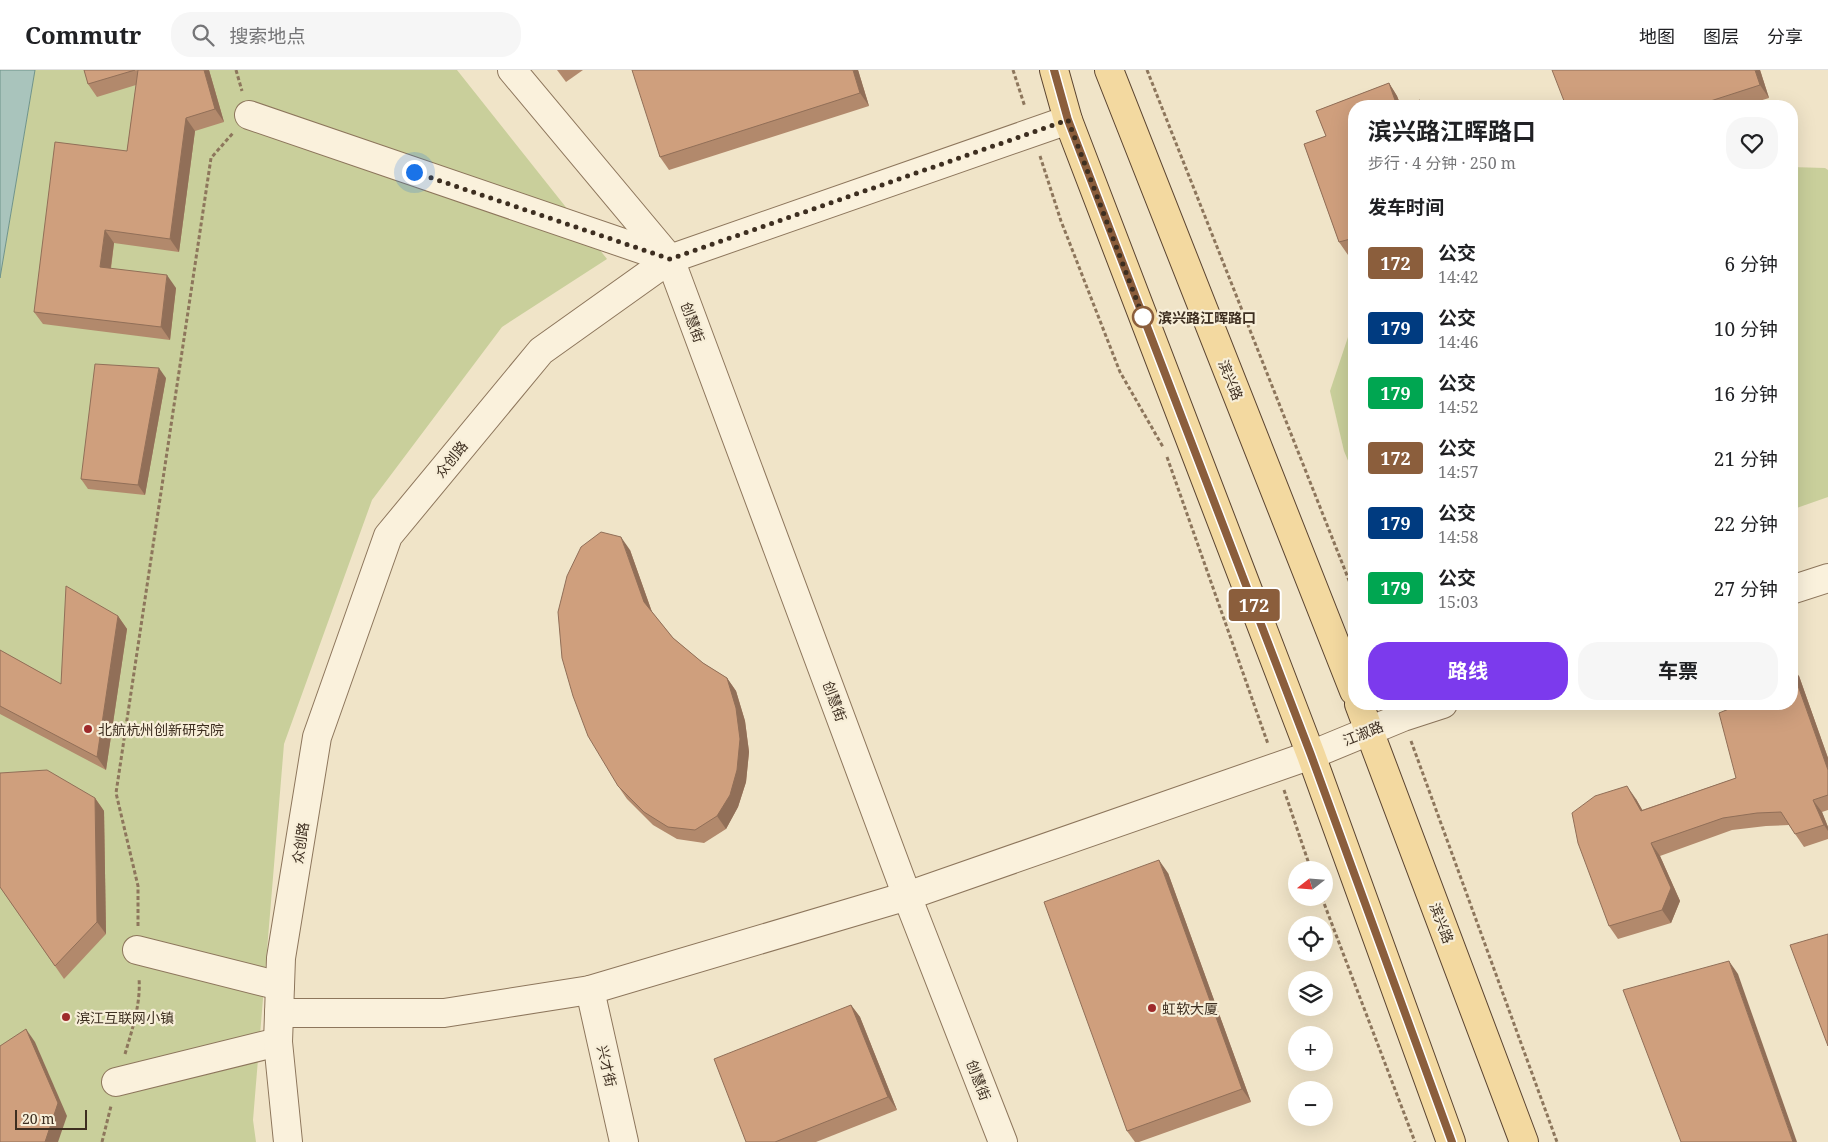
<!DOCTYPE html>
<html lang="zh">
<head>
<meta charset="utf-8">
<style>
	body { margin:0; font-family:"Noto Serif","Noto Sans SC",serif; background:#f6f6f6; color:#202124; height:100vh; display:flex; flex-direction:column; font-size:19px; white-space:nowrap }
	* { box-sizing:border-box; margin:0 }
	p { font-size:16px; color:#757577 }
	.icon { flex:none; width:28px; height:28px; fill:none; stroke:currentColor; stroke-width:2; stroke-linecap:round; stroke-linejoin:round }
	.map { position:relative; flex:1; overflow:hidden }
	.details { position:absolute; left:1348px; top:30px; width:450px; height:610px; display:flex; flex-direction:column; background:#fff; border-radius:20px; box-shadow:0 5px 20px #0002 }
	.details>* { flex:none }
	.badge { padding:0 10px; border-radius:4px; font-size:18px; line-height:32px }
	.needle { width:32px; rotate:253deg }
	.controls { position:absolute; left:1288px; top:791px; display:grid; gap:10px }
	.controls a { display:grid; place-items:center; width:45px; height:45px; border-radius:50%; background:#fff; box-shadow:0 5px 20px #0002; font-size:25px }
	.scale { position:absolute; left:15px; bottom:12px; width:72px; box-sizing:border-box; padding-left:5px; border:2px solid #3d2e20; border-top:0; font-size:14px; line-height:18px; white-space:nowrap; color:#3d2e20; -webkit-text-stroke:4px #f7eed8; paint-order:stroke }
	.you { position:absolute; width:25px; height:25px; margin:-12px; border:4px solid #fff; border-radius:50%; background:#1a73e8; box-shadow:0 0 0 8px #1a73e833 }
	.map>.badge { position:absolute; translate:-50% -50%; box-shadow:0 0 0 2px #fff }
	h2 { padding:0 20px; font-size:19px; line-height:45px }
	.round { display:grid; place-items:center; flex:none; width:52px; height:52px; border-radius:20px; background:#f6f6f6 }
	.headline { display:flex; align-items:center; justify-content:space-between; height:85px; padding:0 20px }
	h1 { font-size:24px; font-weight:700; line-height:38px }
	.button { display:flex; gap:10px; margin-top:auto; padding:10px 20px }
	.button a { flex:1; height:58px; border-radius:20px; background:#7c3aed; color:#fff; font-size:20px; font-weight:700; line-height:58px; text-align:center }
	.button a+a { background:#f6f6f6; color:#202124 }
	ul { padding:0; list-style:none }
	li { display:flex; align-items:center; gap:15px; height:65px; padding:0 20px }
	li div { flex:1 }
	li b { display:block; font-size:19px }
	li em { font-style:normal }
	li .badge { min-width:55px; font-weight:700; text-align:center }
	header { display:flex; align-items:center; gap:30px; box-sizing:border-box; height:70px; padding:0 25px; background:#fff; border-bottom:1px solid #e0e0e0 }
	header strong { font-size:24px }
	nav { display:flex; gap:28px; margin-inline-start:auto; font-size:18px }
	.search { width:350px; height:45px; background:#f6f6f6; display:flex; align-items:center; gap:12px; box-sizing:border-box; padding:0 18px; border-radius:20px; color:#757577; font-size:19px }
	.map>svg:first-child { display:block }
	.green { fill:#c9cf9b }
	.water { fill:#a9c4bc; stroke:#6f938a }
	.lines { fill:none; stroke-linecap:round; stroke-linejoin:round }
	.minor-casing { stroke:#8d765c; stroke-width:30 }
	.major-casing { stroke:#5b4430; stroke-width:30 }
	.path { stroke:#8d765c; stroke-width:3; stroke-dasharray:4 2.5; stroke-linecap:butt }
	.minor { stroke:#faf1dc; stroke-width:28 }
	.major { stroke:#f3d9a0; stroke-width:28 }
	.wall { fill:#b2896c }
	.shaded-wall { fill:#916f58 }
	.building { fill:#cf9f7d; stroke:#916f58 }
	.line-casing { stroke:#fff; stroke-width:11 }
	.line { stroke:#8b5e3c; stroke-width:8 }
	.walk { stroke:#3d2e20; stroke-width:5; stroke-dasharray:0 9 }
	.stop-dot { fill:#fff; stroke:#8b5e3c; stroke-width:2.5 }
	.poi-dot { fill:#9e2a2b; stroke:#f7eed8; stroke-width:2 }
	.labels { text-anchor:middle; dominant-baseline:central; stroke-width:4.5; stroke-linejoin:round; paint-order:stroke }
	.stop-label { font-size:14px; font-weight:bold; fill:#3d2e20; stroke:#f7eed8; text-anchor:start }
	.street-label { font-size:14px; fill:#3d2e20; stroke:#f7eed8 }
	.poi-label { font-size:14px; fill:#3d2e20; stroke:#f7eed8; text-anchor:start }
</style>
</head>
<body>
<header>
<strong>Commutr</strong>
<div class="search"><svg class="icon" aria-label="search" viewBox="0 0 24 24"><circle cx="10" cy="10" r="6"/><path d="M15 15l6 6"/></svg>搜索地点</div>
<nav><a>地图</a><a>图层</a><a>分享</a></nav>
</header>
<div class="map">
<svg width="1828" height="1072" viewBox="0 0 1828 1072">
	<rect width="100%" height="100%" fill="#f0e4c8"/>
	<g class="green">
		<path d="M 35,0 L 457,0 L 607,189 L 502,257 L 372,430 L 284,674 L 253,1050 L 256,1072 L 0,1072 L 0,208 Z"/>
		<path d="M 1791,97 L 1825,98 L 1828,100 L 1828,427 L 1791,440 Z"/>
		<path d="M 1354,249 L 1354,405 L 1344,381 L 1330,321 Z"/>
	</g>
	<path class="water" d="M 0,0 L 35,0 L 0,208 Z"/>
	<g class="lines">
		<defs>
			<g id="minor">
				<path d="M 512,0 L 670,189 L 907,826 L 1003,1072"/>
				<path d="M 249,45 L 670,189"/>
				<path d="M 1791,520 L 1828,508"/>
				<path d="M 137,880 L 280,916"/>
				<path d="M 590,920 L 624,1072"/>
				<path d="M 279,943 L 444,943 L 590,920 L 907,826 L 1311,685 L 1403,647 L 1443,634"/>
				<path d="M 116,1012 L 278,972"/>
				<path d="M 288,1072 L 278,972 L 281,888 L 317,667 L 388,466 L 541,281 L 670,189 L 1068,50"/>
			</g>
			<g id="major">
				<path d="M 1054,0 L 1068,50 L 1311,685 L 1451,1072"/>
				<path d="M 1109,0 L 1354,621"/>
				<path d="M 1359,634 L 1524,1072"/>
			</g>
		</defs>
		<use href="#minor" class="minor-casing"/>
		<use href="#major" class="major-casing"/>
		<g class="path">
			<path d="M 236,0 L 242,21"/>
			<path d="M 1013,0 L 1025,37"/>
			<path d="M 1147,0 L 1354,523"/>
			<path d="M 1040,86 L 1061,151 L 1120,302 L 1163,377"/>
			<path d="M 1167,387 L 1268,674"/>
			<path d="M 1411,671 L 1557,1072"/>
			<path d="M 1284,720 L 1311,800"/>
			<path d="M 1322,828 L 1415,1072"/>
			<path d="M 138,856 L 138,816 L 116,723 L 211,88 L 233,63"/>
			<path d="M 125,984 C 132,960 141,934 139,908"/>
			<path d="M 102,1072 L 111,1036"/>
		</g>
		<use href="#minor" class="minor"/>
		<use href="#major" class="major"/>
	</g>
	<g class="wall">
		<path d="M 84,0 L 209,0 L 224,52 L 195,61 L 179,182 L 114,173 L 111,199 L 176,218 L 170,270 L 43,254 L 34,242 L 127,81 L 136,15 L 97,27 L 88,14 Z"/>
		<path d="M 557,0 L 583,0 L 566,12 Z"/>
		<path d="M 858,0 L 869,36 L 669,100 L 660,87 Z"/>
		<path d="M 1760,0 L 1769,28 L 1743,36 L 1566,36 Z"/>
		<path d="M 1389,13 L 1397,26 L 1401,36 L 1354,36 L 1354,183 L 1348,185 L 1339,172 L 1304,74 L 1326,66 L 1316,41 Z"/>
		<path d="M 166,308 L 145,425 L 88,419 L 81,409 Z"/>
		<path d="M 630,480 L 652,542 L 673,568 L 703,593 L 727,608 L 736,621 L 745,651 L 749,682 L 746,712 L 738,737 L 726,759 L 704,773 L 677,769 L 653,755 L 627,729 L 618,716 Z"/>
		<path d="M 118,546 L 127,559 L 106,700 L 0,644 L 0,580 L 61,614 Z"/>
		<path d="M 1799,606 L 1828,688 L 1828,740 L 1822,742 L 1828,757 L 1828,769 L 1804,777 L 1789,755 L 1766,756 L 1732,760 L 1660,786 L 1680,831 L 1671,853 L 1618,869 L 1609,856 L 1636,729 L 1642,740 L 1736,708 L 1741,634 Z"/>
		<path d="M 95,728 L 104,741 L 106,864 L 64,909 L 0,817 Z"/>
		<path d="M 1168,803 L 1251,1032 L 1139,1072 L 1135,1072 L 1127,1061 Z"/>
		<path d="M 851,935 L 860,947 L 897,1040 L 816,1072 L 746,1072 Z"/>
	</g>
	<g class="shaded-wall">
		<path d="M 204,0 L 209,0 L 224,52 L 215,39 Z"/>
		<path d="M 853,0 L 858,0 L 869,36 L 860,23 Z"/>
		<path d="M 1755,0 L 1760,0 L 1769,28 L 1760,15 Z"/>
		<path d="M 1389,13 L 1397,26 L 1401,36 L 1397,36 Z"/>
		<path d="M 186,48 L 195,61 L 179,182 L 170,169 Z"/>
		<path d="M 105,160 L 114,173 L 109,210 L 100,197 Z"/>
		<path d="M 167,205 L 176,218 L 170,270 L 161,257 Z"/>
		<path d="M 159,298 L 166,308 L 145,425 L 138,415 Z"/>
		<path d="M 621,467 L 630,480 L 653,545 L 644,532 Z"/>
		<path d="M 118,546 L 127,559 L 106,700 L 97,687 Z"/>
		<path d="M 1791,595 L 1799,606 L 1828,688 L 1828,700 Z"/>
		<path d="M 727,608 L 736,621 L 745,651 L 749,682 L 746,712 L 738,737 L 726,759 L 717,746 Z"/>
		<path d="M 1627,716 L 1636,729 L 1650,753 L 1641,741 Z"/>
		<path d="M 95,728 L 104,741 L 106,864 L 97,852 Z"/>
		<path d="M 1813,730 L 1822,742 L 1828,757 L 1828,761 L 1824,755 Z"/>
		<path d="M 1651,773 L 1660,786 L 1680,831 L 1671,853 L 1662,840 Z"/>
		<path d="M 1159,790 L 1168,803 L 1251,1032 L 1242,1019 Z"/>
		<path d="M 1729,891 L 1738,904 L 1797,1072 L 1793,1072 Z"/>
		<path d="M 851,935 L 860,947 L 897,1040 L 888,1027 Z"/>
		<path d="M 26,959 L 35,972 L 67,1046 L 58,1072 L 45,1072 Z"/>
	</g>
	<g class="building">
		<path d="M 84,0 L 135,0 L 88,14 Z"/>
		<path d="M 138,0 L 204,0 L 215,39 L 186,48 L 170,169 L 105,160 L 100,197 L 167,205 L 161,257 L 34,242 L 55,72 L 127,81 Z"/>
		<path d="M 632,0 L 853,0 L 860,23 L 660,87 Z"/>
		<path d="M 1552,0 L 1755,0 L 1760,15 L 1695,36 L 1566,36 Z"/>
		<path d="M 1389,13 L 1397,36 L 1354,36 L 1354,168 L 1339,172 L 1304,74 L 1326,66 L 1316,41 Z"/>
		<path d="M 1420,30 L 1423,36 L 1404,36 Z"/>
		<path d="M 95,294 L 159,298 L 138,415 L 81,409 Z"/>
		<path d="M 601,462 L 621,467 L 644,532 L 673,568 L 703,593 L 727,608 L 736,638 L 740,669 L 737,700 L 730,725 L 717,746 L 695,760 L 668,757 L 644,742 L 618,716 L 588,666 L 573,626 L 562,588 L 558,542 L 567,506 L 581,477 Z"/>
		<path d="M 66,516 L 118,546 L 97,687 L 0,636 L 0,580 L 61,614 Z"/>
		<path d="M 1791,596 L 1828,700 L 1828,725 L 1813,730 L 1824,755 L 1795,764 L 1781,742 L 1757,743 L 1723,748 L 1651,773 L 1671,818 L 1662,840 L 1609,856 L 1578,773 L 1572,743 L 1595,726 L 1627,716 L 1641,741 L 1736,708 L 1719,643 L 1741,634 L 1791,634 Z"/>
		<path d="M 47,700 L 95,728 L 97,852 L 55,896 L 0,817 L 0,703 Z"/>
		<path d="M 1159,790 L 1242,1019 L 1127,1061 L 1044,832 Z"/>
		<path d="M 1828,864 L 1828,976 L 1790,875 Z"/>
		<path d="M 1729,891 L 1793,1072 L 1681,1072 L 1623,920 Z"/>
		<path d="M 851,935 L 888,1027 L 775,1072 L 746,1072 L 714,989 Z"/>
		<path d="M 26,959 L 58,1033 L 45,1072 L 0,1072 L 0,976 Z"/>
	</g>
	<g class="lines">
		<defs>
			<path id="line" d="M 1054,0 L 1068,50 L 1311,685 L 1452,1072"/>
		</defs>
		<use href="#line" class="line-casing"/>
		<use href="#line" class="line"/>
		<path class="walk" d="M 414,102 L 670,189 L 1068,50 L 1143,247"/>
	</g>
	<circle class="stop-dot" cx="1143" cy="247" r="10"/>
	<g class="poi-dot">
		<circle cx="88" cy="659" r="5"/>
		<circle cx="1152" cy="938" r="5"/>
		<circle cx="66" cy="947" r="5"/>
	</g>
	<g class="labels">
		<g class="stop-label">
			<text x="1158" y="247">滨兴路江晖路口</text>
		</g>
		<g class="street-label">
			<text transform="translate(693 252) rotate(70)">创慧街</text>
			<text transform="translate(1231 310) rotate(68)">滨兴路</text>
			<text transform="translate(451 389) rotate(-51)">众创路</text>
			<text transform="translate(835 631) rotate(70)">创慧街</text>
			<text transform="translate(1363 663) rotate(-22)">江淑路</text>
			<text transform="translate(300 773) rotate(-81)">众创路</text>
			<text transform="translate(1442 853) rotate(69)">滨兴路</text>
			<text transform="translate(607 996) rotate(77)">兴才街</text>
			<text transform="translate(979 1010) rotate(69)">创慧街</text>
		</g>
		<g class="poi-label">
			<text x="98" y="659">北航杭州创新研究院</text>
			<text x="1162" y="938">虹软大厦</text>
			<text x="76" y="947">滨江互联网小镇</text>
		</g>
	</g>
</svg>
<div class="controls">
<a><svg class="needle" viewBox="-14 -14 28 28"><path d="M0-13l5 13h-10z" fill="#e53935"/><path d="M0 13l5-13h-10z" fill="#757577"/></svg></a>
<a><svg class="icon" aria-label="locate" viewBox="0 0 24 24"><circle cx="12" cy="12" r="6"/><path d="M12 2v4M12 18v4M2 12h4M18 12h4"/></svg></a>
<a><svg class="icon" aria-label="layers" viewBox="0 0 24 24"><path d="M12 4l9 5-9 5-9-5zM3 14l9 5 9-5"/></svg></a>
<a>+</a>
<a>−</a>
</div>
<div class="scale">20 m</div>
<div class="you" style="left:414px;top:102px"></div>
<b class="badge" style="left:1254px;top:535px;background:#8b5e3c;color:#fff">172</b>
<section class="details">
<div class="headline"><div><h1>滨兴路江晖路口</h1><p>步行 · 4 分钟 · 250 m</p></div><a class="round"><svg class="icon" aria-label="heart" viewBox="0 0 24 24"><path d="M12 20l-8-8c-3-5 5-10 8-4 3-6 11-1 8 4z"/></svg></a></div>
<h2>发车时间</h2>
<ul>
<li><span class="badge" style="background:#8b5e3c;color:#fff">172</span><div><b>公交</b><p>14:42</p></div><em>6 分钟</em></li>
<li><span class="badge" style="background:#003b80;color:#fff">179</span><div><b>公交</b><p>14:46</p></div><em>10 分钟</em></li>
<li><span class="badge" style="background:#00a651;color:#fff">179</span><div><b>公交</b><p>14:52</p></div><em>16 分钟</em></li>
<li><span class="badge" style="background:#8b5e3c;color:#fff">172</span><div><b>公交</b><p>14:57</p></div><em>21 分钟</em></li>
<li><span class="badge" style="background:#003b80;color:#fff">179</span><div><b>公交</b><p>14:58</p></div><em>22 分钟</em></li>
<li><span class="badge" style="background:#00a651;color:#fff">179</span><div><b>公交</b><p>15:03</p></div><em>27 分钟</em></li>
</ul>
<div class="button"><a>路线</a><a>车票</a></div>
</section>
</div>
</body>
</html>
